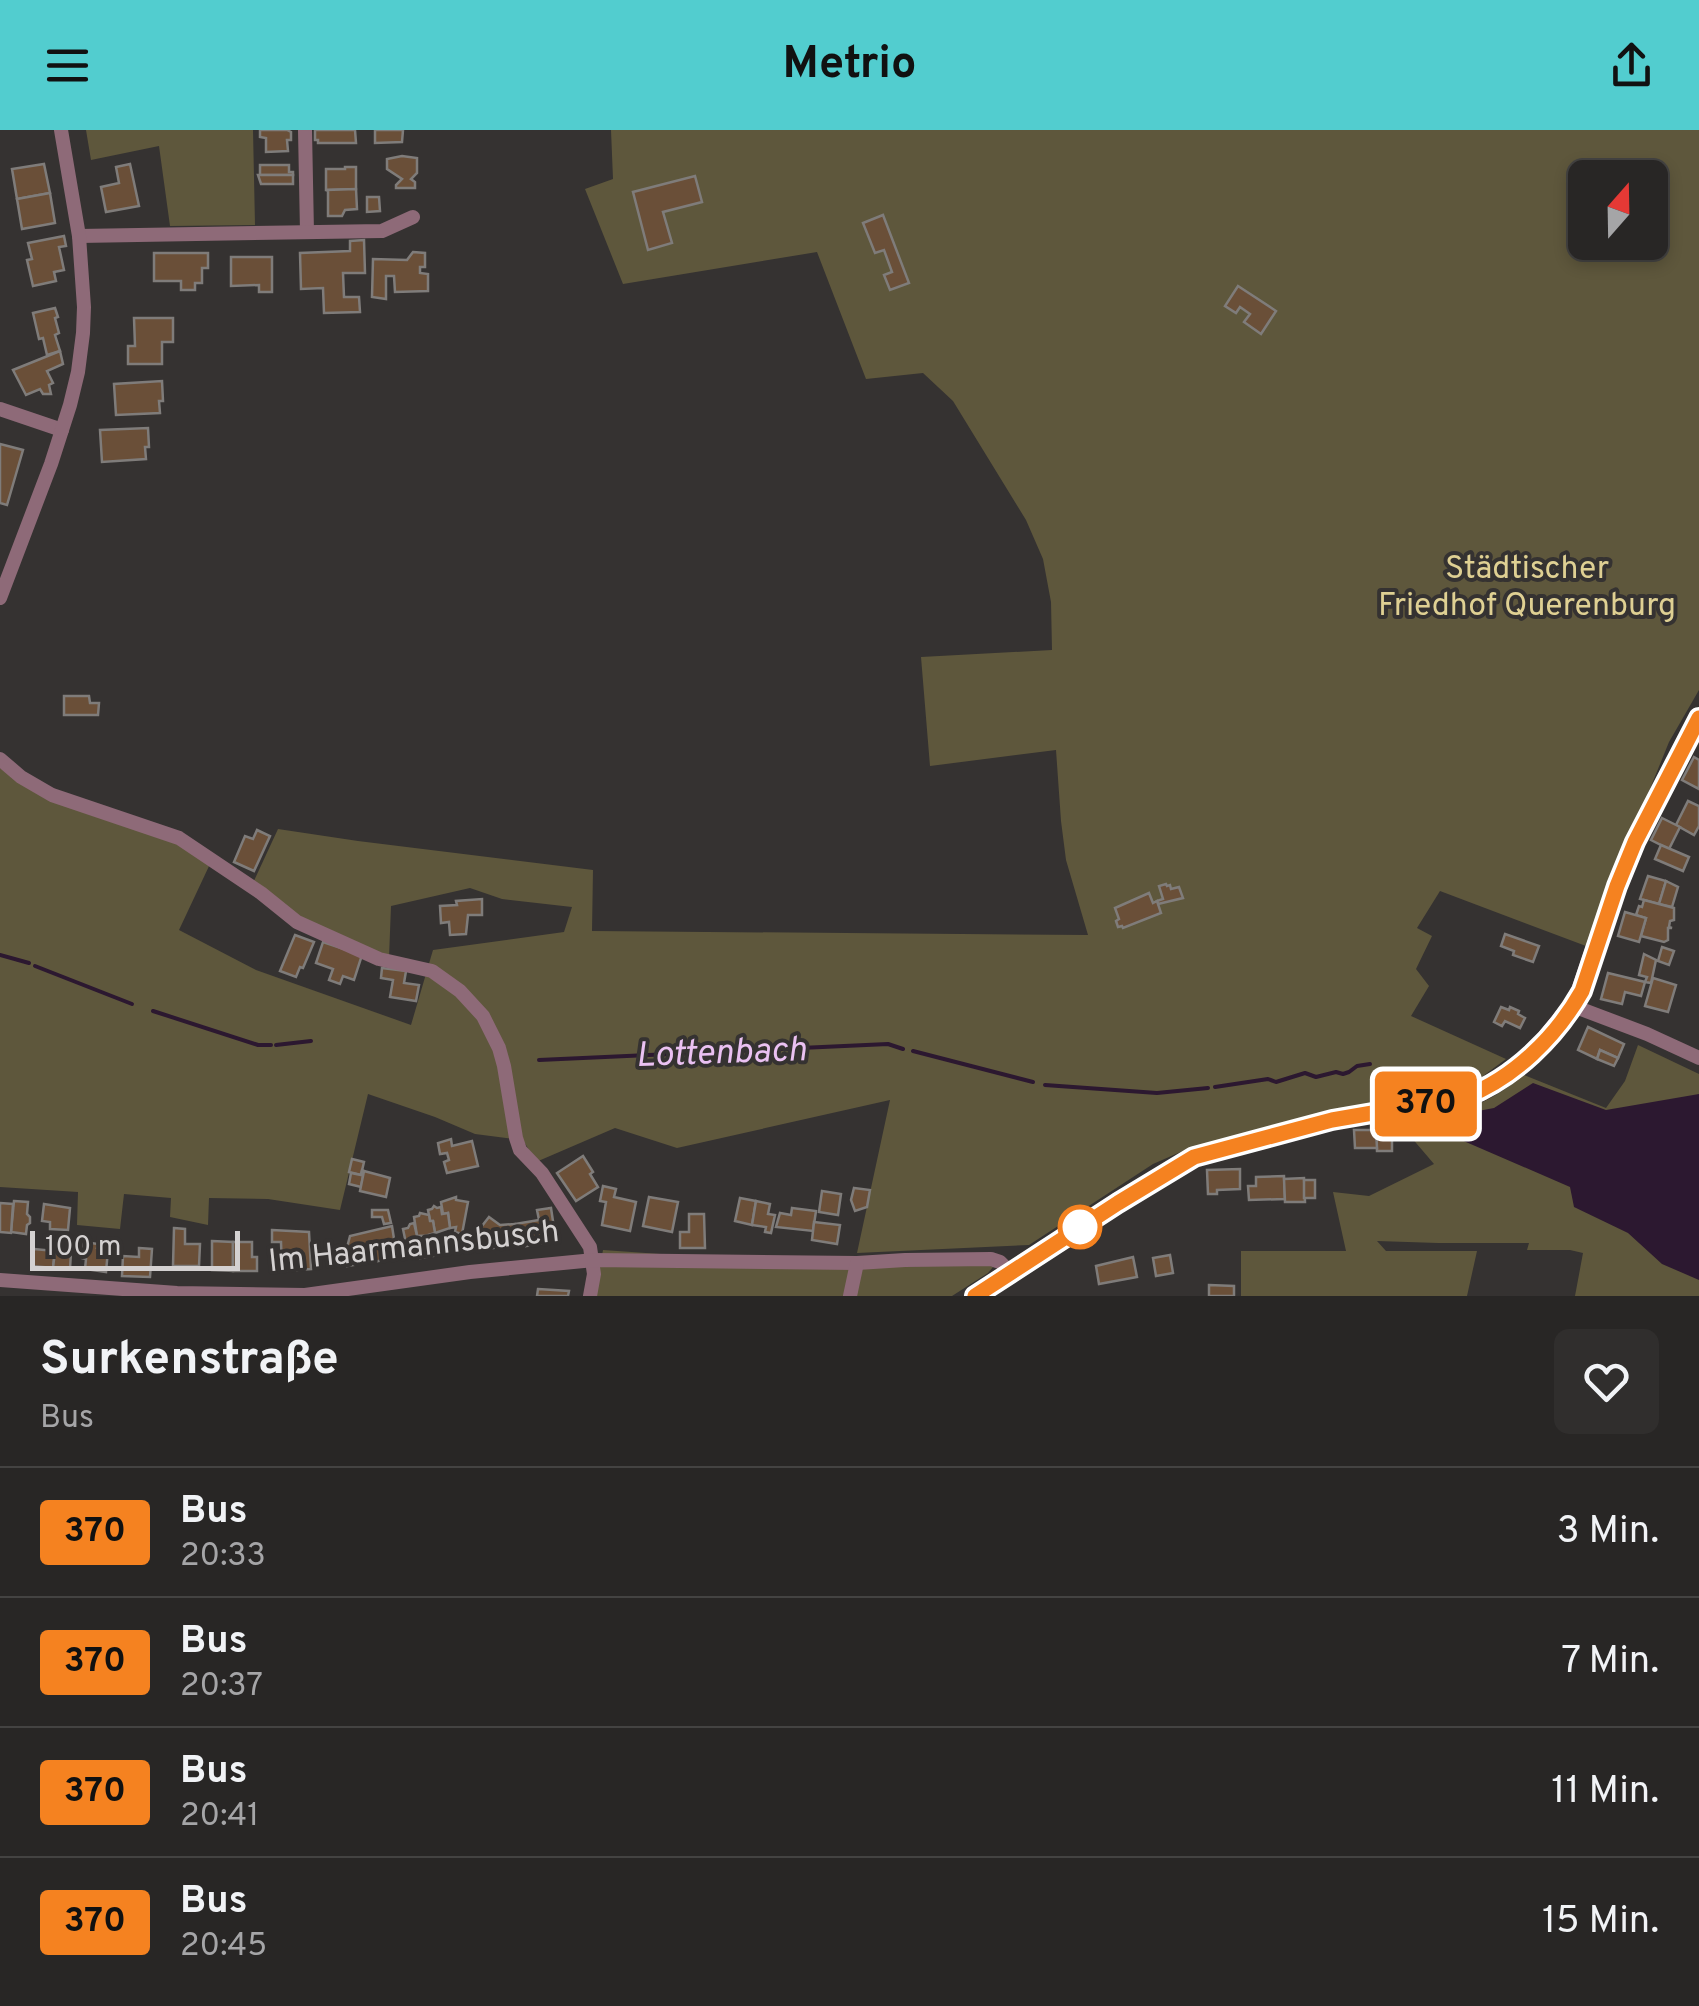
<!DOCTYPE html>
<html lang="de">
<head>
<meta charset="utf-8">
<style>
	body { margin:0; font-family:Overpass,sans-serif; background:#302e2d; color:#f1f3f6; height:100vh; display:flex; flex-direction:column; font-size:38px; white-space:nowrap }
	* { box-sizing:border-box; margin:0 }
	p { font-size:32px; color:#a5a5a7 }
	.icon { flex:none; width:55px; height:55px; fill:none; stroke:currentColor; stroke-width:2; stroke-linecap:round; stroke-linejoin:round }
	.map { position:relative; height:1166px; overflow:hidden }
	.side { display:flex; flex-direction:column; background:#282625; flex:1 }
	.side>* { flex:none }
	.badge { padding:0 20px; border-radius:8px; font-size:35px; line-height:65px }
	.needle { width:65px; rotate:20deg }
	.fabs { position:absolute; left:1568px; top:30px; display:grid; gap:20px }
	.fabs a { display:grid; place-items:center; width:100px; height:100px; border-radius:15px; background:#282625; box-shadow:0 5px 15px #0003,0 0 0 2px #444342; font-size:50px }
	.scale { position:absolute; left:30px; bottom:25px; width:210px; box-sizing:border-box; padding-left:10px; border:5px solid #d4d1d1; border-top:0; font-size:28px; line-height:35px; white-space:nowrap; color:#d4d1d1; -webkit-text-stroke:8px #353231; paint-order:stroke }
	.map>.badge { position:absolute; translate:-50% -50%; box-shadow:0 0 0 5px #fff }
	.round { display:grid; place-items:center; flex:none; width:105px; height:105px; border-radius:15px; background:#302e2d }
	.overview { display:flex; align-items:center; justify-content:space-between; height:170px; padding:0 40px }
	h1 { font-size:48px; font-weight:700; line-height:75px }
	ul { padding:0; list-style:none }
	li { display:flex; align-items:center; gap:30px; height:130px; padding:0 40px; border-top:2px solid #444342 }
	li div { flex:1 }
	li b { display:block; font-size:38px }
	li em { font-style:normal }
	li .badge { min-width:110px; font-weight:700; text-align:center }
	header { display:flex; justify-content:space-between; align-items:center; height:130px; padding:0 40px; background:#52cdcf; color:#111; font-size:45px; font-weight:700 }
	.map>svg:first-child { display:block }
	.green { fill:#5e573c; fill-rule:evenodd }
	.water { fill:#2c1830 }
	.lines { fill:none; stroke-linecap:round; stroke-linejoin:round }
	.stream { stroke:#2c1830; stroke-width:4 }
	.building { fill:#6a4f38; stroke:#7f7c7a; stroke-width:2.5 }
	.street { stroke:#8e6a78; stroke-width:14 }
	.secondary { stroke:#c1889e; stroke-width:20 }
	.line-casing { stroke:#fff; stroke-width:22 }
	.line { stroke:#f58220; stroke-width:15 }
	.stop-dot { fill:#fff; stroke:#f58220; stroke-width:5 }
	.labels { text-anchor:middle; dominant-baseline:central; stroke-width:8; stroke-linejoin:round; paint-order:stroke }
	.park-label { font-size:32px; fill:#dfd093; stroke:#353231 }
	.street-label { font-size:32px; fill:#d4d1d1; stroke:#353231 }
	.water-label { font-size:35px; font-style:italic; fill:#eac1f2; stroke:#353231 }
</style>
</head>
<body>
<header><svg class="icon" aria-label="menu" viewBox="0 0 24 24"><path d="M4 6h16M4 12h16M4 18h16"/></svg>Metrio<svg class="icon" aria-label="share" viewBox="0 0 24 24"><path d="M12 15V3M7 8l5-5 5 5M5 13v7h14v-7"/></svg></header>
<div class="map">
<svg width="1699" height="1166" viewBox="0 0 1699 1166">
	<rect width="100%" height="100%" fill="#353231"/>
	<g class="green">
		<path d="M 86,0 L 253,0 L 255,95 L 170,96 L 159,16 L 91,30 Z"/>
		<path d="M 611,0 L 1699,0 L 1699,560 L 1669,612 L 1586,816 L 1440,761 L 1417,798 L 1432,806 L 1416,839 L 1429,856 L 1411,886 L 1506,929 L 1475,952 L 1282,993 L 1185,1020 L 1153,1034 L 1029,1115 L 857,1123 L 890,970 L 677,1018 L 615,998 L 536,1032 L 523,1010 L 475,1004 L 435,987 L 368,964 L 340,1080 L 268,1069 L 209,1068 L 208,1095 L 170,1087 L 171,1068 L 124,1064 L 120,1099 L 77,1095 L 78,1062 L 0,1057 L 0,638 L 51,667 L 172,709 L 210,734 L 179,800 L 256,840 L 411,895 L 433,820 L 564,802 L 572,777 L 502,769 L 470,758 L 391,776 L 389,828 L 287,782 L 252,755 L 278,699 L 358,711 L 593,740 L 592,801 L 1088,805 L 1066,730 L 1061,691 L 1056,620 L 930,636 L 921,527 L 1052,520 L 1051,472 L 1043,429 L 1026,390 L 953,271 L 923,243 L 866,249 L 817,122 L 623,154 L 585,59 L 613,49 ZM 1585,48 L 1650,48 L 1650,112 L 1585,112 Z"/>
		<path d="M 1638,915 L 1699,944 L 1699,1166 L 1575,1166 L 1583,1123 L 1570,1120 L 1527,1120 L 1529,1113 L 1438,1113 L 1377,1111 L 1386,1121 L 1477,1121 L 1467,1166 L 1241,1166 L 1241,1121 L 1346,1121 L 1333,1062 L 1369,1066 L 1434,1034 L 1399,993 C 1421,983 1445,984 1468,977 C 1489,972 1507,958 1524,945 L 1606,978 L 1625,951 Z"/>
		<path d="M 603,1120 L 862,1138 L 985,1134 L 993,1137 L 988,1143 L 952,1166 L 595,1166 Z"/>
	</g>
	<path class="water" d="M 1533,953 L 1606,980 L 1699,964 L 1699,1150 L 1662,1134 L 1628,1103 L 1574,1077 L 1570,1057 L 1429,996 L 1425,991 L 1494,978 Z"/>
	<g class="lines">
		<g class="stream">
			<path d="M 0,825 L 29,833"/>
			<path d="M 35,836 L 132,874"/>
			<path d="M 153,881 L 258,915 L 271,915"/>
			<path d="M 276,915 L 311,911"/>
			<path d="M 913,921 L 1033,952"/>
			<path d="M 539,930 L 888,914 L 903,919"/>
			<path d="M 1045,955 L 1157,963 L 1208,958"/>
			<path d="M 1215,957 L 1268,949 L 1276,952 L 1305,943 L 1316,947 L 1336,942 L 1343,944 L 1349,942 L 1357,936 L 1370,934"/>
		</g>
	</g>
	<g class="building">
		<path d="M 260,0 L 287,0 L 291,2 L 291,10 L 287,10 L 288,21 L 266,22 L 266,8 L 260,7 Z"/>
		<path d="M 315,0 L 355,0 L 356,13 L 318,13 L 318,10 L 315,10 Z"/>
		<path d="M 375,0 L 403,0 L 402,12 L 375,13 Z"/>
		<path d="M 402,26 L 417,28 L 417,43 L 411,49 L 415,52 L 415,58 L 396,58 L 396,55 L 402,49 L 387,39 L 387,29 Z"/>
		<path d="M 44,34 L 50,63 L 17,69 L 12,39 Z"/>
		<path d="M 130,34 L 139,76 L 106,82 L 101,57 L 119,53 L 116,37 Z"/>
		<path d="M 260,35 L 289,35 L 289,42 L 293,42 L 293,45 L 260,45 Z"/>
		<path d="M 345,37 L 356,37 L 356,59 L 326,60 L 326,39 L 345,39 Z"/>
		<path d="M 258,45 L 293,45 L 293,54 L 261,54 Z"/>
		<path d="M 695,46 L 702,72 L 663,82 L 672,113 L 648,120 L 633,62 Z"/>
		<path d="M 356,59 L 357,79 L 345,80 L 342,86 L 328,86 L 328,61 L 326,60 Z"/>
		<path d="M 50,63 L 55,93 L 22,99 L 17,69 Z"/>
		<path d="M 367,67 L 379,67 L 380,81 L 367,82 Z"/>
		<path d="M 883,85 L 909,153 L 890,160 L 884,145 L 892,142 L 884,120 L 875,123 L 863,93 Z"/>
		<path d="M 64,106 L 66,116 L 59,117 L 64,140 L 54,142 L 56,151 L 33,156 L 27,130 L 32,129 L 28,113 Z"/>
		<path d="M 364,110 L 365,143 L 343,143 L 344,167 L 359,167 L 360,182 L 324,183 L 323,158 L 301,159 L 300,123 L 350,121 L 350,111 Z"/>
		<path d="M 413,122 L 425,123 L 425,137 L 420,137 L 420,143 L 428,144 L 428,161 L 395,162 L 394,146 L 386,146 L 386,169 L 372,167 L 373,129 L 407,130 Z"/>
		<path d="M 154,123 L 208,123 L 208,138 L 202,138 L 202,153 L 195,153 L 195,160 L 181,160 L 181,151 L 154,151 Z"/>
		<path d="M 231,127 L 272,127 L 272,162 L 259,162 L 259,155 L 231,156 Z"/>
		<path d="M 1238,156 L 1276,181 L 1261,204 L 1244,192 L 1250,184 L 1240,177 L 1236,183 L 1225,176 Z"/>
		<path d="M 55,178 L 58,187 L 55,188 L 59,203 L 55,205 L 60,221 L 47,225 L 43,208 L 39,209 L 33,183 Z"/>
		<path d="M 134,188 L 173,188 L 173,212 L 162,212 L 162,234 L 128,234 L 128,216 L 135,216 Z"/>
		<path d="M 60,221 L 63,234 L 47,241 L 53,253 L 49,255 L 51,264 L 43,264 L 40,259 L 26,265 L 13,240 Z"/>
		<path d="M 162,251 L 163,271 L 159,271 L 160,283 L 116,285 L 114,254 Z"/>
		<path d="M 148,298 L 149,317 L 145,317 L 146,329 L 102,332 L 100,300 Z"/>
		<path d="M 0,314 L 23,320 L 7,375 L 0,373 Z"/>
		<path d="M 64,566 L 89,566 L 90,573 L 99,573 L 98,585 L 64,585 Z"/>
		<path d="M 1694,627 L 1699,630 L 1699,659 L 1682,650 Z"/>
		<path d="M 1688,671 L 1699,676 L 1699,696 L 1694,705 L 1676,695 Z"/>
		<path d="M 1662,688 L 1680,697 L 1669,719 L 1651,710 Z"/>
		<path d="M 257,700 L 270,706 L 254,741 L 234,732 L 245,706 L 253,709 Z"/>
		<path d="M 1661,715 L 1689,727 L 1683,741 L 1655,729 Z"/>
		<path d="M 1648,746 L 1666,751 L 1659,774 L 1640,769 Z"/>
		<path d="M 1666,751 L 1678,757 L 1672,777 L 1659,774 Z"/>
		<path d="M 1166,754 L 1167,756 L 1170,755 L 1171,759 L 1179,757 L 1183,768 L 1158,774 L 1157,771 L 1163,769 L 1159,756 Z"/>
		<path d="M 1149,763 L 1153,773 L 1157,771 L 1161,783 L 1123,798 L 1122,796 L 1118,797 L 1116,791 L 1119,789 L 1115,778 Z"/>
		<path d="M 482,769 L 482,785 L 468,785 L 466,804 L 450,805 L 449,792 L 441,793 L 440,776 L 457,775 L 456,771 Z"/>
		<path d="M 1644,770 L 1674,778 L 1674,790 L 1670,791 L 1669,797 L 1672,798 L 1668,798 L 1668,810 L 1664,812 L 1641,806 L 1646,788 L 1636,785 L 1639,776 L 1642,777 Z"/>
		<path d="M 1625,782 L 1646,788 L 1639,812 L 1618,806 Z"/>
		<path d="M 1505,804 L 1539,816 L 1533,832 L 1513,825 L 1514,821 L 1501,816 Z"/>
		<path d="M 295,805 L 314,812 L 303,838 L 300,837 L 296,847 L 280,841 Z"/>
		<path d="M 323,812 L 362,825 L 354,850 L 343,846 L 340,854 L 329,850 L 333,839 L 316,833 Z"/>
		<path d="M 1662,817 L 1674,821 L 1669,835 L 1658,831 Z"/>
		<path d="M 1644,824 L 1656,830 L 1651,853 L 1645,852 L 1647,847 L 1639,845 Z"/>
		<path d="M 382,838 L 406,841 L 404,853 L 419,855 L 416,871 L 390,867 L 393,850 L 381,848 Z"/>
		<path d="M 1608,843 L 1645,852 L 1641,866 L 1625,862 L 1622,874 L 1601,869 Z"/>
		<path d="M 1653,848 L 1676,855 L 1668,882 L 1645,876 Z"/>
		<path d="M 1501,877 L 1509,880 L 1510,877 L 1519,881 L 1518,884 L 1525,888 L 1520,898 L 1505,891 L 1502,896 L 1494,892 Z"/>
		<path d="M 1588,897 L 1624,914 L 1618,928 L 1600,920 L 1597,929 L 1578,920 Z"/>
		<path d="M 1600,920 L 1618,928 L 1614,936 L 1597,929 Z"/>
		<path d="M 1392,999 L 1392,1021 L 1377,1021 L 1376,1000 Z"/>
		<path d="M 1354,1000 L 1376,1000 L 1377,1018 L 1355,1018 Z"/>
		<path d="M 451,1009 L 452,1016 L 472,1011 L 478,1036 L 447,1043 L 444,1032 L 449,1030 L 447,1023 L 440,1024 L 438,1013 Z"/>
		<path d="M 583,1026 L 593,1042 L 590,1044 L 598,1057 L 576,1071 L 557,1043 Z"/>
		<path d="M 352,1029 L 364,1032 L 361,1045 L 349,1042 Z"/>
		<path d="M 1240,1039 L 1240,1059 L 1217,1060 L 1217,1064 L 1208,1064 L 1207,1040 Z"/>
		<path d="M 362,1040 L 364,1041 L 361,1057 L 349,1054 L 351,1043 L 361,1045 Z"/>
		<path d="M 364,1041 L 390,1048 L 386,1067 L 360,1061 Z"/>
		<path d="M 1284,1046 L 1285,1069 L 1249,1070 L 1248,1056 L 1256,1056 L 1256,1047 Z"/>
		<path d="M 1304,1048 L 1305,1072 L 1285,1072 L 1284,1049 Z"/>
		<rect x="1304" y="1050" width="11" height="18"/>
		<path d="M 603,1056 L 616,1059 L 614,1067 L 636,1072 L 630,1101 L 602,1095 L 606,1072 L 600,1071 Z"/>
		<path d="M 854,1058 L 870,1060 L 867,1077 L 855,1081 L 851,1070 Z"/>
		<path d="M 822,1061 L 841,1064 L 838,1085 L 819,1082 Z"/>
		<path d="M 456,1067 L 456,1070 L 468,1072 L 462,1104 L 455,1102 L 456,1097 L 450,1098 L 448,1083 L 443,1084 L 441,1072 Z"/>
		<path d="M 649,1067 L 678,1072 L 672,1102 L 643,1096 Z"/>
		<path d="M 740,1068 L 756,1071 L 752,1095 L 735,1091 Z"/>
		<path d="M 14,1071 L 28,1072 L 27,1084 L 30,1087 L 30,1093 L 27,1095 L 26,1104 L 11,1102 Z"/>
		<path d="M 756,1071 L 770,1074 L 768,1084 L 775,1085 L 771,1103 L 765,1102 L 766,1097 L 752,1095 Z"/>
		<path d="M 0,1073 L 13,1074 L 11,1103 L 0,1102 Z"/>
		<path d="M 44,1074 L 70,1078 L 68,1100 L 50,1099 L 50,1092 L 42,1091 Z"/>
		<path d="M 434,1076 L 437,1078 L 441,1077 L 442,1084 L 448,1083 L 450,1098 L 435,1103 L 433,1091 L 430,1091 L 428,1080 L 432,1079 Z"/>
		<path d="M 551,1078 L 556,1111 L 526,1116 L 525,1113 L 518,1114 L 515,1094 L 539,1090 L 537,1080 Z"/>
		<path d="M 792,1078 L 816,1081 L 813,1101 L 776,1097 L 780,1083 L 791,1085 Z"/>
		<path d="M 372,1080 L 388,1080 L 391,1093 L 384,1094 L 382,1087 L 372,1087 Z"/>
		<path d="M 420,1083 L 429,1085 L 430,1091 L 433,1091 L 435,1103 L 425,1106 L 417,1106 L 414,1087 L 419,1086 Z"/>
		<path d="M 689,1084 L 704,1084 L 705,1118 L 680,1118 L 680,1102 L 689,1102 Z"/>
		<path d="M 489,1087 L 500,1095 L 515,1094 L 518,1114 L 481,1120 L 478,1101 Z"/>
		<path d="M 814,1092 L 840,1095 L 837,1114 L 812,1110 Z"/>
		<path d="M 414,1093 L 417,1106 L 425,1106 L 424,1110 L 430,1114 L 433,1126 L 420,1128 L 418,1121 L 413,1117 L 407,1118 L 403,1099 L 408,1098 L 410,1094 Z"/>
		<path d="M 392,1096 L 397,1128 L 366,1133 L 365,1123 L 345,1125 L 350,1106 Z"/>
		<path d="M 174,1098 L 185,1099 L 185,1114 L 200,1114 L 199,1136 L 173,1136 Z"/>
		<path d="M 272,1100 L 309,1102 L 311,1139 L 282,1141 L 281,1112 L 272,1112 Z"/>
		<path d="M 212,1111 L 233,1112 L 233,1141 L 212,1140 Z"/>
		<path d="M 84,1112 L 98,1114 L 97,1118 L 108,1120 L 106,1142 L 85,1139 L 86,1129 L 82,1128 Z"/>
		<path d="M 233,1112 L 252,1112 L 252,1127 L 257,1127 L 257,1141 L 233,1141 Z"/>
		<path d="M 139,1118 L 152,1119 L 150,1147 L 122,1146 L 123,1126 L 139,1127 Z"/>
		<path d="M 34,1119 L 55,1121 L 53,1138 L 32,1136 Z"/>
		<path d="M 55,1121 L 71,1122 L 70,1139 L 53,1138 Z"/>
		<path d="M 365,1123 L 366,1133 L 347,1136 L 345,1125 Z"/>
		<path d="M 1170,1125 L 1173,1143 L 1156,1146 L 1153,1128 Z"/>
		<path d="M 1133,1127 L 1137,1147 L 1099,1154 L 1096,1136 Z"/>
		<path d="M 1209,1155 L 1234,1156 L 1234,1166 L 1209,1166 Z"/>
		<path d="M 538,1159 L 569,1161 L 568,1166 L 537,1166 Z"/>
	</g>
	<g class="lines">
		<g class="street">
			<path d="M 305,0 L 307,102"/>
			<path d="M 79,106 L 382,101 L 413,87"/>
			<path d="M 0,279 L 62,300"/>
			<path d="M 0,468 L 51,334 L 70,275 L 78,242 L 83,203 L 84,177 L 79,106 L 61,0"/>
			<path d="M 0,629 L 21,647 L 52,665 L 179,708 L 261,763 L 297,792 L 379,829 L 432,841 L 460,861 L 483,886 L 499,918 L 504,936 L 516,1008 L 520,1020 L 542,1043 L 590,1117 L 594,1144 L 590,1166"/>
			<path d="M 1573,876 L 1647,904 L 1699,928"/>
			<path d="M 0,1150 L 177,1163 L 305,1165 L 470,1142 L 594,1130 L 857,1133 L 905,1130 L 991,1129 L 1000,1132 L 1011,1143"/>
			<path d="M 850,1166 L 857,1133"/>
		</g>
		<path class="secondary" d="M 975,1166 L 1118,1073 L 1194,1027 L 1332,990 L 1465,967 L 1481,961 L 1513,941 L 1543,913 L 1573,876 L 1581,861 L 1617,756 L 1635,712 L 1699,588"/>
	</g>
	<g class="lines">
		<defs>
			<path id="line" d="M 975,1166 L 1118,1073 L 1194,1027 L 1332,990 L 1465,967 C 1514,948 1556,907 1582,861 L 1617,756 L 1635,712 L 1699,588"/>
		</defs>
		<use href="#line" class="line-casing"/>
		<use href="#line" class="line"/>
	</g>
	<circle class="stop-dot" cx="1080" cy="1097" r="20"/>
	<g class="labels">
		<g class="park-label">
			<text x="1527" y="440">Städtischer<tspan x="1527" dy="37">Friedhof Querenburg</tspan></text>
		</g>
		<g class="street-label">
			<text transform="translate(414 1118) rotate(-6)">Im Haarmannsbusch</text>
		</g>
		<g class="water-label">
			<text transform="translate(721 924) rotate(-2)">Lottenbach</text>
		</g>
	</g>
</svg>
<div class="fabs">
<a><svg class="needle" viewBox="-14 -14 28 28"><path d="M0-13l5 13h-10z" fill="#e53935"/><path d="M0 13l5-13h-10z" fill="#a5a5a7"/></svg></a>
</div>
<div class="scale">100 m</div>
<b class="badge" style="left:1426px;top:974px;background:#f58220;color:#111">370</b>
</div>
<section class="side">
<div class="overview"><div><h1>Surkenstraße</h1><p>Bus</p></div><a class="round"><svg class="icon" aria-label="heart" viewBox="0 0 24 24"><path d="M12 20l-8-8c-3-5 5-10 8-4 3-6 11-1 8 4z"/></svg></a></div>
<ul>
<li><span class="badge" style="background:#f58220;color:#111">370</span><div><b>Bus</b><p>20:33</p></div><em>3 Min.</em></li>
<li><span class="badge" style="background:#f58220;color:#111">370</span><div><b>Bus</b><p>20:37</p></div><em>7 Min.</em></li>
<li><span class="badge" style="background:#f58220;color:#111">370</span><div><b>Bus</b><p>20:41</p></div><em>11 Min.</em></li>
<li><span class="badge" style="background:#f58220;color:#111">370</span><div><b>Bus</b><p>20:45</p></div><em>15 Min.</em></li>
</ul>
</section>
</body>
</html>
